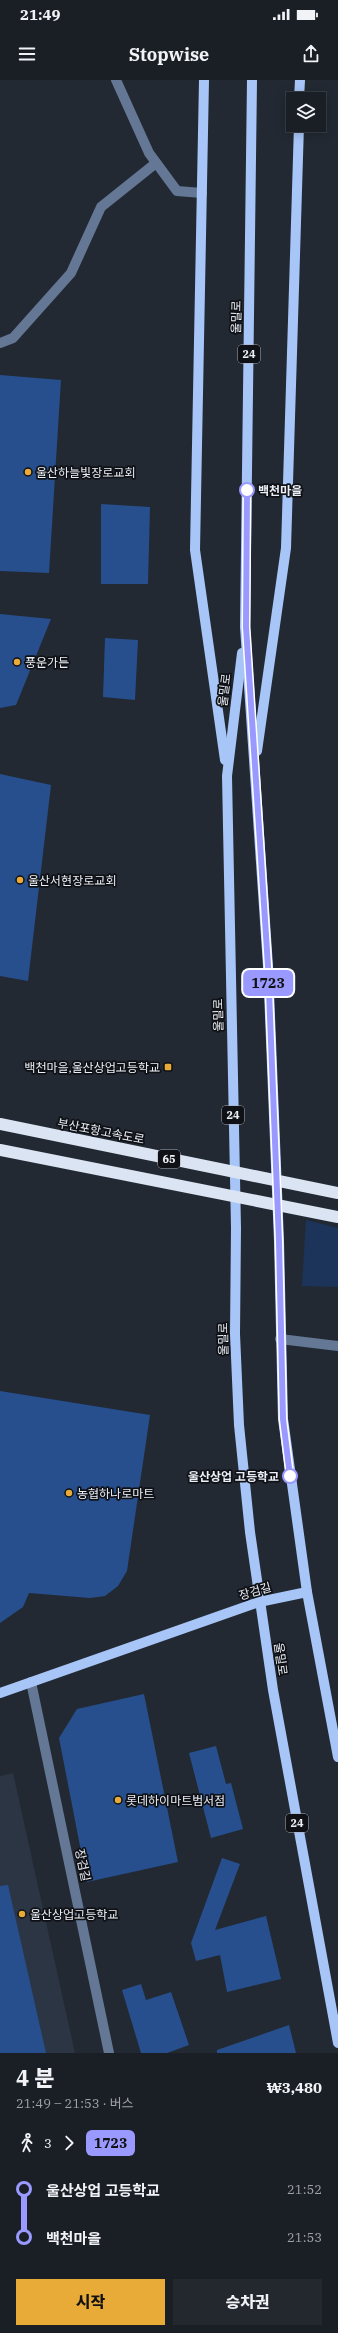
<!DOCTYPE html>
<html lang="ko">
<head>
<meta charset="utf-8">
<style>
	body { margin:0; font-family:"IBM Plex Serif","Noto Sans KR",serif; background:#23272e; color:#f1f3f6; height:100vh; display:flex; flex-direction:column; font-size:15px; white-space:nowrap }
	* { box-sizing:border-box; margin:0 }
	p { font-size:13px; color:#9fa2a7 }
	.icon { flex:none; width:22px; height:22px; fill:none; stroke:currentColor; stroke-width:2; stroke-linecap:round; stroke-linejoin:round }
	.map { position:relative; height:1973px; overflow:hidden }
	.side { display:flex; flex-direction:column; background:#1a1f26; flex:1 }
	.side>* { flex:none }
	.badge { padding:0 8px; border-radius:6px; font-size:14px; line-height:26px }
	.tools { position:absolute; left:286px; top:12px; display:grid; gap:8px }
	.tools a { display:grid; place-items:center; width:40px; height:40px; border-radius:0px; background:#1a1f26; box-shadow:0 2px 10px #0003,0 0 0 1px #383d43; font-size:20px }
	.map>.badge { position:absolute; translate:-50% -50%; box-shadow:0 0 0 2px #fff }
	.legs { display:flex; align-items:center; gap:6px; height:44px; padding:0 16px; font-size:13px }
	.legs p { margin-inline-start:auto }
	.summary { display:flex; align-items:center; justify-content:space-between; height:68px; padding:0 16px }
	h1 { font-size:22px; font-weight:800; line-height:30px }
	.button { display:flex; gap:8px; margin-top:auto; padding:8px 16px }
	.button a { flex:1; height:46px; border-radius:0px; background:#e8ab37; color:#111; font-size:16px; font-weight:800; line-height:46px; text-align:center }
	.button a+a { background:#23272e; color:#f1f3f6 }
	ul { padding:0 16px; list-style:none }
	li { display:flex; align-items:center; gap:14px; height:48px; font-size:15px }
	li i { display:grid; place-items:center; width:6px; height:100%; margin:0 5px; background:currentColor }
	li i::after { content:''; width:10px; height:10px; margin:-5px; border:3px solid; border-radius:50%; background:#1a1f26 }
	li p { margin-inline-start:auto }
	li:first-child i { background:linear-gradient(#0000 50%,currentColor 0) }
	li:last-child i { background:linear-gradient(currentColor 50%,#0000 0) }
	.status { display:flex; justify-content:space-between; align-items:center; height:28px; padding:0 20px; background:#1a1f26; direction:ltr }
	.status svg { height:11px; fill:currentColor }
	header { display:flex; justify-content:space-between; align-items:center; height:52px; padding:0 16px; background:#1a1f26; font-size:18px; font-weight:800 }
	.map>svg:first-child { display:block }
	.built { fill:#2b3544 }
	.green { fill:#1d345a }
	.building { fill:#274f8e }
	.lines { fill:none; stroke-linecap:round; stroke-linejoin:round }
	.minor { stroke:#647795; stroke-width:10 }
	.major { stroke:#a7c6f7; stroke-width:10 }
	.highway-bridge { stroke:#dbe4f3; stroke-width:12 }
	.line-1-casing { stroke:#fff; stroke-width:9 }
	.line-1 { stroke:#99f; stroke-width:6 }
	.poi-dot { fill:#e8ab37; stroke:#0f1116; stroke-width:1.5 }
	.stop-1-dot { fill:#fff; stroke:#99f; stroke-width:2 }
	.labels { text-anchor:middle; dominant-baseline:central; stroke-width:3.5; stroke-linejoin:round; paint-order:stroke }
	.shield { fill:#0f1116; stroke:#a8acb2; stroke-width:1 }
	.shield-label { font-size:11px; font-weight:bold; fill:#eaeff5 }
	.street-label { font-size:12px; fill:#eaeff5; stroke:#0f1116 }
	.poi-label { font-size:12px; fill:#eaeff5; stroke:#0f1116; text-anchor:start }
	.stop-label { font-size:12px; font-weight:bold; fill:#eaeff5; stroke:#0f1116; text-anchor:start }
</style>
</head>
<body>
<div class="status"><b>21:49</b><svg viewBox="0 0 49 12"><path d="M0 12V9h3v3zM5 12V6h3v6zM10 12V3h3v9zM15 12V0h3v12zM26 1h20v11H26zM47 4h2v5h-2z"/></svg></div>
<header><svg class="icon" aria-label="menu" viewBox="0 0 24 24"><path d="M4 6h16M4 12h16M4 18h16"/></svg>Stopwise<svg class="icon" aria-label="share" viewBox="0 0 24 24"><path d="M12 15V3M7 8l5-5 5 5M5 13v7h14v-7"/></svg></header>
<div class="map">
<svg width="338" height="1973" viewBox="0 0 338 1973">
	<rect width="100%" height="100%" fill="#222933"/>
	<path class="built" d="M 13,1693 L 75,1973 L 0,1973 L 0,1696 Z"/>
	<path class="green" d="M 306,1140 L 338,1148 L 338,1207 L 302,1206 Z"/>
	<g class="building">
		<path d="M 0,295 L 61,300 L 49,493 L 0,491 Z"/>
		<path d="M 101,424 L 150,427 L 148,504 L 101,504 Z"/>
		<path d="M 0,534 L 51,539 L 16,625 L 0,628 Z"/>
		<path d="M 105,558 L 138,560 L 135,620 L 103,617 Z"/>
		<path d="M 0,694 L 51,705 L 28,901 L 0,896 Z"/>
		<path d="M 0,1311 L 150,1335 L 127,1491 L 118,1506 L 105,1516 L 90,1518 L 29,1513 L 23,1527 L 0,1543 Z"/>
		<path d="M 144,1614 L 178,1782 L 87,1802 L 59,1658 L 77,1629 Z"/>
		<path d="M 216,1666 L 226,1704 L 231,1703 L 243,1749 L 211,1758 L 189,1673 Z"/>
		<path d="M 222,1778 L 240,1784 L 215,1850 L 266,1836 L 281,1899 L 227,1912 L 220,1875 L 196,1881 L 191,1863 Z"/>
		<path d="M 8,1805 L 46,1973 L 0,1973 L 0,1806 Z"/>
		<path d="M 141,1904 L 146,1920 L 171,1912 L 189,1965 L 167,1973 L 141,1973 L 122,1910 Z"/>
		<path d="M 289,1945 L 296,1973 L 217,1973 L 217,1970 Z"/>
	</g>
	<g class="lines">
		<g class="minor">
			<path d="M 116,0 L 149,73 L 177,111 L 202,113"/>
			<path d="M 0,263 L 13,258 L 71,193 L 101,127 L 156,83"/>
			<path d="M 280,1259 L 338,1266"/>
			<path d="M 31,1602 L 109,1973"/>
		</g>
		<g class="major">
			<path d="M 204,0 L 195,470 L 225,680"/>
			<path d="M 252,0 L 245,547 L 268,886 L 279,1161 L 283,1339 L 307,1512 L 338,1677"/>
			<path d="M 299,19 L 300,0"/>
			<path d="M 242,573 L 227,696 L 236,1148 L 235,1254 L 239,1345 L 250,1452 L 273,1610 L 338,1963"/>
			<path d="M 257,671 L 286,468 L 299,45"/>
			<path d="M 0,1613 L 259,1522 L 307,1512"/>
		</g>
		<g class="highway-bridge">
			<path d="M 0,1044 L 338,1113"/>
			<path d="M 0,1070 L 338,1137"/>
		</g>
	</g>
	<g class="lines">
		<defs>
			<path id="line-1" d="M 247,410 L 246,547 L 268,886 L 279,1161 L 283,1339 L 290,1396"/>
		</defs>
		<use href="#line-1" class="line-1-casing"/>
		<use href="#line-1" class="line-1"/>
	</g>
	<g class="poi-dot">
		<circle cx="28" cy="392" r="4"/>
		<circle cx="17" cy="582" r="4"/>
		<circle cx="20" cy="800" r="4"/>
		<rect x="164" y="983" width="8" height="8" rx="2"/>
		<circle cx="69" cy="1413" r="4"/>
		<circle cx="118" cy="1720" r="4"/>
		<circle cx="22" cy="1834" r="4"/>
	</g>
	<g class="stop-1-dot">
		<circle cx="247" cy="410" r="7"/>
		<circle cx="290" cy="1396" r="7"/>
	</g>
	<g class="labels">
		<g class="shield">
			<rect x="238" y="265" width="22" height="18" rx="3"/>
			<rect x="222" y="1026" width="22" height="18" rx="3"/>
			<rect x="158" y="1070" width="22" height="18" rx="3"/>
			<rect x="286" y="1734" width="22" height="18" rx="3"/>
		</g>
		<g class="shield-label">
			<text x="249" y="274">24</text>
			<text x="233" y="1035">24</text>
			<text x="169" y="1079">65</text>
			<text x="297" y="1743">24</text>
		</g>
		<g class="street-label">
			<text transform="translate(236 237) rotate(-89)">울밀로</text>
			<text transform="translate(224 610) rotate(-83)">울밀로</text>
			<text transform="translate(218 935) rotate(-91)">울밀로</text>
			<text transform="translate(101 1051) rotate(11)">부산포항고속도로</text>
			<text transform="translate(223 1259) rotate(-91)">울밀로</text>
			<text transform="translate(255 1511) rotate(-16)">장검길</text>
			<text transform="translate(281 1579) rotate(82)">울밀로</text>
			<text transform="translate(83 1785) rotate(78)">장검길</text>
		</g>
		<g class="poi-label">
			<text x="36" y="392">울산하늘빛장로교회</text>
			<text x="25" y="582">풍운가든</text>
			<text x="28" y="800">울산서현장로교회</text>
			<text x="160" y="987" text-anchor="end">백천마을,울산상업고등학교</text>
			<text x="77" y="1413">농협하나로마트</text>
			<text x="126" y="1720">롯데하이마트범서점</text>
			<text x="30" y="1834">울산상업고등학교</text>
		</g>
		<g class="stop-label">
			<text x="258" y="410">백천마을</text>
			<text x="279" y="1396" text-anchor="end">울산상업 고등학교</text>
		</g>
	</g>
</svg>
<div class="tools">
<a><svg class="icon" aria-label="layers" viewBox="0 0 24 24"><path d="M12 4l9 5-9 5-9-5zM3 14l9 5 9-5"/></svg></a>
</div>
<b class="badge" style="left:268px;top:903px;background:#99f;color:#111">1723</b>
</div>
<section class="side">
<div class="summary"><div><h1>4 분</h1><p>21:49 – 21:53 · 버스</p></div><b>₩3,480</b></div>
<div class="legs"><svg class="icon" aria-label="walk" viewBox="0 0 24 24"><circle cx="13" cy="4" r="2"/><path d="M13 8l-2 6 4 7M11 14l-3 7M7 12l3-4h3l4 4"/></svg>3<svg class="icon" aria-label="forward" viewBox="0 0 24 24"><path d="M9 5l7 7-7 7"/></svg><b class="badge" style="background:#99f;color:#111">1723</b></div>
<ul>
<li><i style="color:#99f"></i><b>울산상업 고등학교</b><p>21:52</p></li>
<li><i style="color:#99f"></i><b>백천마을</b><p>21:53</p></li>
</ul>
<div class="button"><a>시작</a><a>승차권</a></div>
</section>
</body>
</html>
